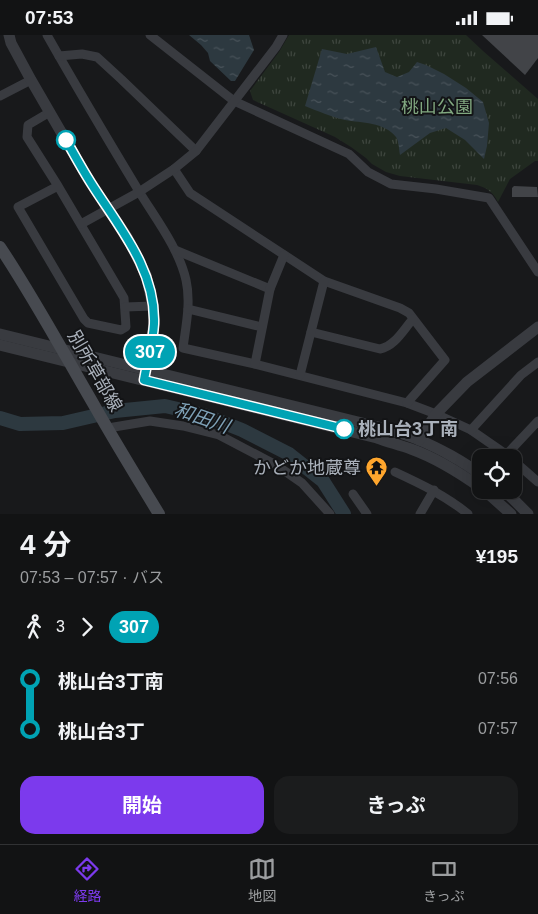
<!DOCTYPE html>
<html lang="ja">
<head>
<meta charset="utf-8">
<style>
	body { margin:0; font-family:Arial,"Noto Sans JP",sans-serif; background:#1b1c1d; color:#f1f3f6; height:100vh; display:flex; flex-direction:column; font-size:19px; white-space:nowrap }
	* { box-sizing:border-box; margin:0 }
	p { font-size:16px; color:#9c9ea0 }
	.icon { flex:none; width:28px; height:28px; fill:none; stroke:currentColor; stroke-width:2; stroke-linecap:round; stroke-linejoin:round }
	.map { position:relative; height:479px; overflow:hidden }
	.sheet { display:flex; flex-direction:column; background:#121314; flex:1 }
	.sheet>* { flex:none }
	.badge { padding:0 10px; border-radius:16px; font-size:18px; line-height:32px }
	.controls { position:absolute; left:472px; top:414px; display:grid; gap:10px }
	.controls a { display:grid; place-items:center; width:50px; height:50px; border-radius:10px; background:#121314; box-shadow:0 5px 20px #0002,0 0 0 1px #313234; font-size:25px }
	.map>.badge { position:absolute; translate:-50% -50%; box-shadow:0 0 0 2px #fff }
	.legs { display:flex; align-items:center; gap:8px; height:55px; padding:0 20px; font-size:16px }
	.legs p { margin-inline-start:auto }
	.overview { display:flex; align-items:center; justify-content:space-between; height:85px; padding:0 20px }
	h1 { font-size:28px; font-weight:700; line-height:38px }
	.cta { display:flex; gap:10px; margin-top:auto; padding:10px 20px }
	.cta a { flex:1; height:58px; border-radius:15px; background:#7c3aed; color:#fff; font-size:20px; font-weight:700; line-height:58px; text-align:center }
	.cta a+a { background:#1b1c1d; color:#f1f3f6 }
	ul { padding:0 20px; list-style:none }
	li { display:flex; align-items:center; gap:18px; height:50px; font-size:19px }
	li i { display:grid; place-items:center; width:8px; height:100%; margin:0 6px; background:currentColor }
	li i::after { content:''; width:12px; height:12px; margin:-6px; border:4px solid; border-radius:50%; background:#121314 }
	li p { margin-inline-start:auto }
	li:first-child i { background:linear-gradient(#0000 50%,currentColor 0) }
	li:last-child i { background:linear-gradient(currentColor 50%,#0000 0) }
	.status { display:flex; justify-content:space-between; align-items:center; height:35px; padding:0 25px; background:#121314; direction:ltr }
	.status svg { height:14px; fill:currentColor }
	.dock { display:flex; justify-content:space-around; align-items:center; height:70px; border-top:1px solid #313234; background:#121314; font-size:14px; color:#9c9ea0 }
	.dock a { display:grid; justify-items:center; gap:2px }
	.dock .current { color:#7c3aed }
	.map>svg:first-child { display:block }
	.grass { fill:url(#grass-tufts) }
	.water { fill:url(#water-ripples) }
	.lines { fill:none; stroke-linecap:round; stroke-linejoin:round }
	.river { stroke:#2d3940; stroke-width:14 }
	.building { fill:#424448 }
	.minor { stroke:#393b40; stroke-width:9 }
	.tertiary { stroke:#393b40; stroke-width:11 }
	.secondary { stroke:#474a50; stroke-width:12 }
	.line-1-casing { stroke:#fff; stroke-width:11 }
	.line-1 { stroke:#00a3b4; stroke-width:8 }
	.stop-1-dot { fill:#fff; stroke:#00a3b4; stroke-width:2.5 }
	.labels { text-anchor:middle; dominant-baseline:central; stroke-width:4; stroke-linejoin:round; paint-order:stroke }
	.park-label { font-size:18px; fill:#81a880; stroke:#131416 }
	.street-label { font-size:18px; fill:#aab1bb; stroke:#131416 }
	.stop-label { font-size:18px; font-weight:bold; fill:#aab1bb; stroke:#131416; text-anchor:start }
	.poi-label { font-size:18px; fill:#aab1bb; stroke:#131416; text-anchor:end }
	.water-label { font-size:19px; font-style:italic; fill:#7fa2b8; stroke:#131416 }
</style>
</head>
<body>
<div class="status"><b>07:53</b><svg viewBox="0 0 49 12"><path d="M0 12V9h3v3zM5 12V6h3v6zM10 12V3h3v9zM15 12V0h3v12zM26 1h20v11H26zM47 4h2v5h-2z"/></svg></div>
<div class="map">
<svg width="538" height="479" viewBox="0 0 538 479">
	<defs>
		<pattern id="grass-tufts" width="24" height="20" patternUnits="userSpaceOnUse" patternTransform="scale(1.25)"><rect width="24" height="20" fill="#202920"/><path d="M3 7l-1-3M5 7V3M7 7l1-3M15 17l-1-3M17 17v-4M19 17l1-3" fill="none" stroke="#3e463e"/></pattern>
		<pattern id="water-ripples" width="26" height="14" patternUnits="userSpaceOnUse" patternTransform="scale(1.25)"><rect width="26" height="14" fill="#2d3940"/><path d="M2 4q2-2 4 0t4 0M15 11q2-2 4 0t4 0" fill="none" stroke="#49535a"/></pattern>
	</defs>
	<rect width="100%" height="100%" fill="#18191b"/>
	<path class="grass" d="M 289,0 L 466,0 L 483,16 L 538,64 L 538,126 L 535,126 L 510,144 L 498,167 C 493,157 487,153 477,150 L 400,141 L 386,137 L 372,129 L 366,123 L 351,112 L 335,102 L 253,65 L 250,56 L 279,17 Z"/>
	<g class="water">
		<path d="M 189,0 L 249,0 L 254,15 L 235,46 L 231,46 L 210,26 L 208,18 L 201,10 Z"/>
		<path d="M 376,12 L 385,37 L 397,42 L 409,37 L 417,27 L 426,30 L 444,39 L 466,53 L 483,67 L 489,88 L 487,111 L 484,124 L 465,105 L 446,93 L 430,98 L 400,120 C 399,115 399,106 396,102 C 384,87 362,88 345,85 C 331,82 318,76 305,71 L 322,14 L 347,19 Z"/>
	</g>
	<g class="lines">
		<path class="river" d="M 0,383 L 20,389 L 63,388 L 115,376 L 165,371 L 204,380 L 242,395 L 289,419 L 323,446 L 344,479"/>
	</g>
	<g class="building">
		<path d="M 482,0 L 538,0 L 538,23 L 525,40 Z"/>
		<path d="M 514,151 L 537,152 L 538,162 L 512,162 L 512,153 Z"/>
	</g>
	<g class="lines">
		<g class="minor">
			<path d="M 47,0 C 77,53 108,105 140,158 C 156,184 179,214 186,245 C 191,267 186,290 183,313 L 255,329 L 407,368 L 436,379 L 471,395 L 510,422"/>
			<path d="M 150,0 L 234,66 L 349,119 L 368,137 L 391,149 L 436,154 L 489,163 L 538,237"/>
			<path d="M 59,21 L 82,19 L 97,22 L 121,44 L 196,116"/>
			<path d="M 0,61 L 31,45"/>
			<path d="M 50,77 L 28,90 L 27,102 L 58,151 L 124,263 L 126,292 L 121,295 L 88,288 L 84,284 L 18,172 L 58,151"/>
			<path d="M 174,134 L 190,158 L 324,246 L 400,273 L 409,278 L 445,325 L 407,368"/>
			<path d="M 81,189 L 139,157 L 174,134 L 196,116 L 276,12 L 283,0"/>
			<path d="M 175,215 L 270,254"/>
			<path d="M 125,272 L 153,271"/>
			<path d="M 188,274 L 262,292"/>
			<path d="M 311,297 L 380,314 C 395,311 403,295 413,284"/>
			<path d="M 255,329 L 270,254 L 284,220"/>
			<path d="M 300,340 L 324,246"/>
			<path d="M 108,393 L 150,386 L 183,391 L 219,400 L 276,430 L 302,448 L 330,479"/>
			<path d="M 471,395 L 521,340 L 538,327"/>
			<path d="M 507,419 L 538,386"/>
			<path d="M 514,426 L 538,447"/>
			<path d="M 395,437 C 421,449 446,461 468,479"/>
			<path d="M 353,459 L 367,479"/>
			<path d="M 420,479 L 434,455"/>
		</g>
		<g class="tertiary">
			<path d="M 9,0 L 11,8 L 31,45 L 90,147 L 127,202 L 146,240 L 153,271 L 154,289 L 145,341"/>
			<path d="M 0,299 L 358,387 C 379,392 400,397 419,405 C 439,413 464,427 481,440"/>
			<path d="M 0,310 L 377,403 C 388,407 400,410 411,414 C 436,423 460,438 481,453"/>
			<path d="M 419,405 L 436,379 L 467,347 L 538,292"/>
			<path d="M 484,455 L 511,479"/>
			<path d="M 502,455 L 510,461 L 528,479"/>
		</g>
		<path class="secondary" d="M 0,212 C 34,263 63,317 94,370 C 115,407 137,443 159,479"/>
	</g>
	<g class="lines">
		<defs>
			<path id="line-1" d="M 66,105 C 74,119 82,134 91,148 C 118,191 156,234 154,289 C 153,308 147,327 144,345 L 344,394"/>
		</defs>
		<use href="#line-1" class="line-1-casing"/>
		<use href="#line-1" class="line-1"/>
	</g>
	<defs>
		<symbol id="temple-pin" viewBox="-11 -11 22 30"><path d="M0 17L-7.5 6A9.5 9.5 0 1 1 7.5 6Z" fill="#ffa62d" stroke="#131416"/><path d="M0-6L5-2H3V0L6.5 2.5H4V6H1.5V3h-3V6H-4V2.5H-6.5L-3 0V-2H-5Z" fill="#111"/></symbol>
	</defs>
	<g fill-rule="evenodd">
		<use href="#temple-pin" x="364" y="420" width="25" height="34"/>
	</g>
	<g class="stop-1-dot">
		<circle cx="66" cy="105" r="9"/>
		<circle cx="344" cy="394" r="9"/>
	</g>
	<g class="labels">
		<g class="park-label">
			<text x="437" y="72">桃山公園</text>
		</g>
		<g class="street-label">
			<text transform="translate(95 336) rotate(60)">別所草部線</text>
		</g>
		<g class="stop-label">
			<text x="358" y="394">桃山台3丁南</text>
		</g>
		<g class="poi-label">
			<text x="361" y="433">かどか地蔵尊</text>
		</g>
		<g class="water-label">
			<text transform="translate(202 383) rotate(19)">和田川</text>
		</g>
	</g>
</svg>
<div class="controls">
<a><svg class="icon" aria-label="locate" viewBox="0 0 24 24"><circle cx="12" cy="12" r="6"/><path d="M12 2v4M12 18v4M2 12h4M18 12h4"/></svg></a>
</div>
<b class="badge" style="left:150px;top:317px;background:#00a3b4;color:#fff">307</b>
</div>
<section class="sheet">
<div class="overview"><div><h1>4 分</h1><p>07:53 – 07:57 · バス</p></div><b>¥195</b></div>
<div class="legs"><svg class="icon" aria-label="walk" viewBox="0 0 24 24"><circle cx="13" cy="4" r="2"/><path d="M13 8l-2 6 4 7M11 14l-3 7M7 12l3-4h3l4 4"/></svg>3<svg class="icon" aria-label="forward" viewBox="0 0 24 24"><path d="M9 5l7 7-7 7"/></svg><b class="badge" style="background:#00a3b4;color:#fff">307</b></div>
<ul>
<li><i style="color:#00a3b4"></i><b>桃山台3丁南</b><p>07:56</p></li>
<li><i style="color:#00a3b4"></i><b>桃山台3丁</b><p>07:57</p></li>
</ul>
<div class="cta"><a>開始</a><a>きっぷ</a></div>
</section>
<nav class="dock">
<a class="current"><svg class="icon" aria-label="directions" viewBox="0 0 24 24"><path d="M12 3l9 9-9 9-9-9zM9 14v-3h6M13 9l2 2-2 2"/></svg>経路</a>
<a><svg class="icon" aria-label="map" viewBox="0 0 24 24"><path d="M3 6l6-2 6 2 6-2v14l-6 2-6-2-6 2zM9 4v14M15 6v14"/></svg>地図</a>
<a><svg class="icon" aria-label="tickets" viewBox="0 0 24 24"><path d="M3 7h18v10H3zM15 7v10"/></svg>きっぷ</a>
</nav>
</body>
</html>
